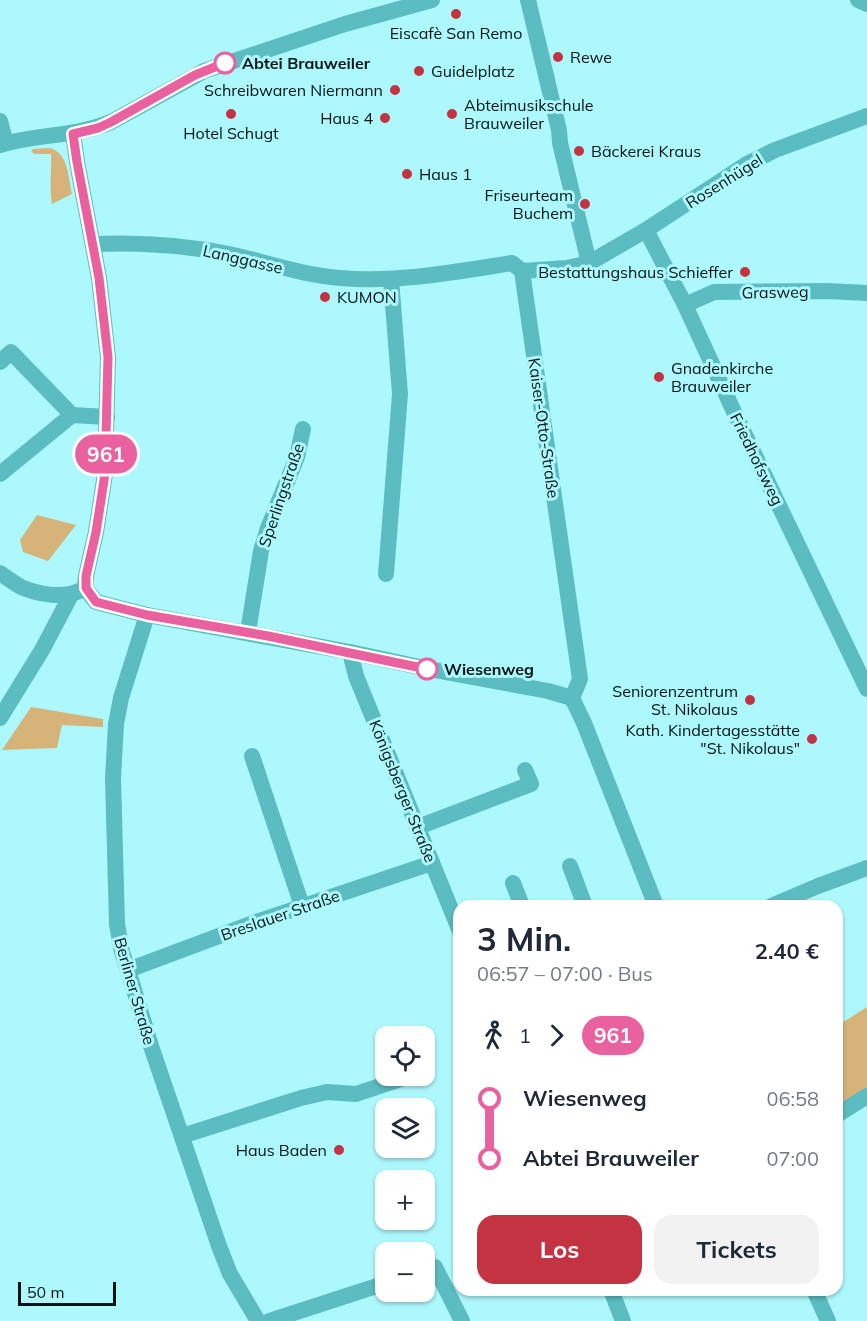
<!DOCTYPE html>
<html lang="de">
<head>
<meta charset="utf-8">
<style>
	body { margin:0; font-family:Mulish,sans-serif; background:#f2f2f3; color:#1f2937; height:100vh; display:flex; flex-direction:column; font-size:22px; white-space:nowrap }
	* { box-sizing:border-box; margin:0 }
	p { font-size:20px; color:#747a83 }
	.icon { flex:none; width:33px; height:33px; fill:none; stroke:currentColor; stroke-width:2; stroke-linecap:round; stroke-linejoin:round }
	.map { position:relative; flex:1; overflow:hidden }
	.panel { position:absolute; left:453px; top:900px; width:390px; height:396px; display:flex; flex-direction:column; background:#fff; border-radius:18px; box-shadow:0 2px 4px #0004 }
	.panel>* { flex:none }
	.badge { padding:0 12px; border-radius:20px; font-size:21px; line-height:39px }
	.controls { position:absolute; left:375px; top:1026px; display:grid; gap:12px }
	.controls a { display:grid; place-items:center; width:60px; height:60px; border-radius:12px; background:#fff; box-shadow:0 2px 4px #0004; font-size:30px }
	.scale { position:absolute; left:18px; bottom:15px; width:98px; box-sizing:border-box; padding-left:6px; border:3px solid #011315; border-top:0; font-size:16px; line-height:21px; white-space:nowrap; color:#011315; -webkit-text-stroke:4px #adf8fc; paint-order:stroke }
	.map>.badge { position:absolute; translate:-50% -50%; box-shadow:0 0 0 3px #fff }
	.legs { display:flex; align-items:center; gap:9px; height:66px; padding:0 24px; font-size:20px }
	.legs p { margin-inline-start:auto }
	.summary { display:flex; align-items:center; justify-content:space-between; height:102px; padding:0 24px }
	h1 { font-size:33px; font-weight:700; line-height:45px }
	.primary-button { display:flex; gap:12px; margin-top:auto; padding:12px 24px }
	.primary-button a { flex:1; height:69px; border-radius:18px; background:#c43342; color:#fff; font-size:24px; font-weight:700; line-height:69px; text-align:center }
	.primary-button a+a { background:#f2f2f3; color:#1f2937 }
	ul { padding:0 24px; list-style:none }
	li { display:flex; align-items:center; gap:21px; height:60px; font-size:22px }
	li i { display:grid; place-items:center; width:9px; height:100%; margin:0 8px; background:currentColor }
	li i::after { content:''; width:15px; height:15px; margin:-8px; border:4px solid; border-radius:50%; background:#fff }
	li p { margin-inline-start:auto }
	li:first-child i { background:linear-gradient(#0000 50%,currentColor 0) }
	li:last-child i { background:linear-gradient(currentColor 50%,#0000 0) }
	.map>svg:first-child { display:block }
	.green { fill:#d5b379 }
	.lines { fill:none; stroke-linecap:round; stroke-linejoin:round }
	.minor { stroke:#5bbcc1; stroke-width:16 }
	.line-1-casing { stroke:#fff; stroke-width:14 }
	.line-1 { stroke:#e9619e; stroke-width:9 }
	.poi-dot { fill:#c43342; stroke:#adf8fc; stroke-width:2 }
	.stop-1-dot { fill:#fff; stroke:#e9619e; stroke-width:3 }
	.labels { text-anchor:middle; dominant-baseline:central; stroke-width:6; stroke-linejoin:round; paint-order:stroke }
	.poi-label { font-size:16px; fill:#011315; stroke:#adf8fc; text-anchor:start }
	.stop-label { font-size:16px; font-weight:bold; fill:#011315; stroke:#adf8fc; text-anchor:start }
	.street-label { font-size:16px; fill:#011315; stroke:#adf8fc }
</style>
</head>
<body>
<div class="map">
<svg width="867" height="1321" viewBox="0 0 867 1321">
	<rect width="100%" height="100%" fill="#adf8fc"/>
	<g class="green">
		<path d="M 50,148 C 69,154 68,177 72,194 L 52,204 C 49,188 52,170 51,154 L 35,154 L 31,152 L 33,149 Z"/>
		<path d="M 37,515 L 76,525 L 48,561 L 23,552 L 20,540 Z"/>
		<path d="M 31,707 L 103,719 L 103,727 L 62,725 L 57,748 L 2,750 Z"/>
		<path d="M 867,1007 L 867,1090 L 843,1105 L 837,1094 L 837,1026 Z"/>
	</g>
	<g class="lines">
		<g class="minor">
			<path d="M 528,0 L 559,130 L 560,143 L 589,263"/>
			<path d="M 858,0 L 867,4"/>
			<path d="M 0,121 L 6,143"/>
			<path d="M 73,133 L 77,162 L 99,278 L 108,357 L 105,474 L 96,532 L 86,576 L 85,588"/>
			<path d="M 0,145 C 36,134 75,137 111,122 L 204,71 L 345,24 L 432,0"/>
			<path d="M 646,230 L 685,305 L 735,414 L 867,689"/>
			<path d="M 93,244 C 138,242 185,245 229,254 C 266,262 302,275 340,278 C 398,283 455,272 512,263 L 522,271"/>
			<path d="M 522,271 L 580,679 L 572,698 L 584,723 L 656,906"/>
			<path d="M 522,271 L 567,268 L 589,263 L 646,230 L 747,164 L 775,150 L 867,116"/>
			<path d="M 685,305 L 714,292 L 828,291 L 867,293"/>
			<path d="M 0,362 L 11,352 L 72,415"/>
			<path d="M 0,474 L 72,415 L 107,417"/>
			<path d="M 0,573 C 7,578 14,583 21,587 C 37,594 63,599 79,591"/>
			<path d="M 386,574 L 400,394 L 391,279"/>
			<path d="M 85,588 L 96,602 L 147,615 L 350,652 L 429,669 L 548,691 L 572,698"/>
			<path d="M 147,615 L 121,698 L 116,724 L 113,778 L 117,924 L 122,952 L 128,970 L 151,1046 L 219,1246 L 230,1274 L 258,1321"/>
			<path d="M 248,632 L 261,551 L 268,528 L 297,457 L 303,429"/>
			<path d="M 350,652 L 356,676 L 459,929"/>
			<path d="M 0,718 L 42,650 L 71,595"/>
			<path d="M 252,756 L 302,906"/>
			<path d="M 418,827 L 531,784 L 525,770"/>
			<path d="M 570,866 L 585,906"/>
			<path d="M 513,883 L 522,906"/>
			<path d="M 771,906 L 818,886 L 867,868"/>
			<path d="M 128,970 L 259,921 L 432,863"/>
			<path d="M 424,1061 L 426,1058"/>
			<path d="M 837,1115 L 867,1096"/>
			<path d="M 182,1136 L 301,1098 L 327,1092 L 356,1094 L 410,1076"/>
			<path d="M 424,1270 L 435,1267 L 462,1321"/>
			<path d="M 611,1290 L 623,1321"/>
			<path d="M 814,1290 L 828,1321"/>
			<path d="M 269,1321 L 386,1283"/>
		</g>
	</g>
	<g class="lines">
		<defs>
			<path id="line-1" d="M 225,63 L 195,75 L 111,122 L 98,128 L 73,134 L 77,162 L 99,278 L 108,357 L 105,474 L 96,532 L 86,576 L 86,588 L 96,602 L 147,615 L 268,636 L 427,669"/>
		</defs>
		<use href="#line-1" class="line-1-casing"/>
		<use href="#line-1" class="line-1"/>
	</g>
	<g class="poi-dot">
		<circle cx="456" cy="14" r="6"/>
		<circle cx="558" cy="57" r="6"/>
		<circle cx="419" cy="71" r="6"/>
		<circle cx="395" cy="90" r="6"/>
		<circle cx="231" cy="114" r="6"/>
		<circle cx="452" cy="114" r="6"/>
		<circle cx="385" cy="118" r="6"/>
		<circle cx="579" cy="151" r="6"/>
		<circle cx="407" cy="174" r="6"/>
		<circle cx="585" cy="204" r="6"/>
		<circle cx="745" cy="272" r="6"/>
		<circle cx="325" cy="297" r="6"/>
		<circle cx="659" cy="377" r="6"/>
		<circle cx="750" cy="700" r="6"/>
		<circle cx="812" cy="739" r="6"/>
		<circle cx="339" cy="1150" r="6"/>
	</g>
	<g class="stop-1-dot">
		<circle cx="225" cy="63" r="10"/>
		<circle cx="427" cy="669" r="10"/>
	</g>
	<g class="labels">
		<g class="poi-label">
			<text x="456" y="33" text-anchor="middle">Eiscafè San Remo</text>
			<text x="570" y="57">Rewe</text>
			<text x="431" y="71">Guidelplatz</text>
			<text x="383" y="90" text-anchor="end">Schreibwaren Niermann</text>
			<text x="464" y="105">Abteimusikschule<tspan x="464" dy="18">Brauweiler</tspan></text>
			<text x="373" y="118" text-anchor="end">Haus 4</text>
			<text x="231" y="133" text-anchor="middle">Hotel Schugt</text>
			<text x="591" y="151">Bäckerei Kraus</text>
			<text x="419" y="174">Haus 1</text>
			<text x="573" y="195" text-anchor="end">Friseurteam<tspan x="573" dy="18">Buchem</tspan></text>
			<text x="733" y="272" text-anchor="end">Bestattungshaus Schieffer</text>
			<text x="337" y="297">KUMON</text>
			<text x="671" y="368">Gnadenkirche<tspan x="671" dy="18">Brauweiler</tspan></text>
			<text x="738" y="691" text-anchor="end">Seniorenzentrum<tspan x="738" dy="18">St. Nikolaus</tspan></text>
			<text x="800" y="730" text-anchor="end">Kath. Kindertagesstätte<tspan x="800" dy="18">"St. Nikolaus"</tspan></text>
			<text x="327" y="1150" text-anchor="end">Haus Baden</text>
		</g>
		<g class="stop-label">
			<text x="242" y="63">Abtei Brauweiler</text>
			<text x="444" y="669">Wiesenweg</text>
		</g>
		<g class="street-label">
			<text transform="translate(724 181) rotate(-32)">Rosenhügel</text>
			<text transform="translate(243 259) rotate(13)">Langgasse</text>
			<text transform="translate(775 292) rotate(-1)">Grasweg</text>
			<text transform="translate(544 428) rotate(82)">Kaiser-Otto-Straße</text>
			<text transform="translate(757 459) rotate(64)">Friedhofsweg</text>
			<text transform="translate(281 495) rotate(-71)">Sperlingstraße</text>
			<text transform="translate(403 791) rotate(68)">Königsberger Straße</text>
			<text transform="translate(280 915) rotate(-19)">Breslauer Straße</text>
			<text transform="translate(135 991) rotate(74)">Berliner Straße</text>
		</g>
	</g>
</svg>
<div class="controls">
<a><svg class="icon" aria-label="locate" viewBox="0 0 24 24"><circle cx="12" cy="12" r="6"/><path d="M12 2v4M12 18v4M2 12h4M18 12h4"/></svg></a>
<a><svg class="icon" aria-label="layers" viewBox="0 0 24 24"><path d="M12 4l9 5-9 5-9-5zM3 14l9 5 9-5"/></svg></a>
<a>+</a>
<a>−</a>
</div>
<div class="scale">50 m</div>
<b class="badge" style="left:106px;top:454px;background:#e9619e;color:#fff">961</b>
<section class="panel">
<div class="summary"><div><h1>3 Min.</h1><p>06:57 – 07:00 · Bus</p></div><b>2.40 €</b></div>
<div class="legs"><svg class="icon" aria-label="walk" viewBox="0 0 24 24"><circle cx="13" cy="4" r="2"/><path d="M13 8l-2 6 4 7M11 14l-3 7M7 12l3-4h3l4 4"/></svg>1<svg class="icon" aria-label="forward" viewBox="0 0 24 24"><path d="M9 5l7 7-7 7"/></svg><b class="badge" style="background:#e9619e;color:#fff">961</b></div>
<ul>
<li><i style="color:#e9619e"></i><b>Wiesenweg</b><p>06:58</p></li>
<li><i style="color:#e9619e"></i><b>Abtei Brauweiler</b><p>07:00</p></li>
</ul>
<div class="primary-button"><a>Los</a><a>Tickets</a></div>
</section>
</div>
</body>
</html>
